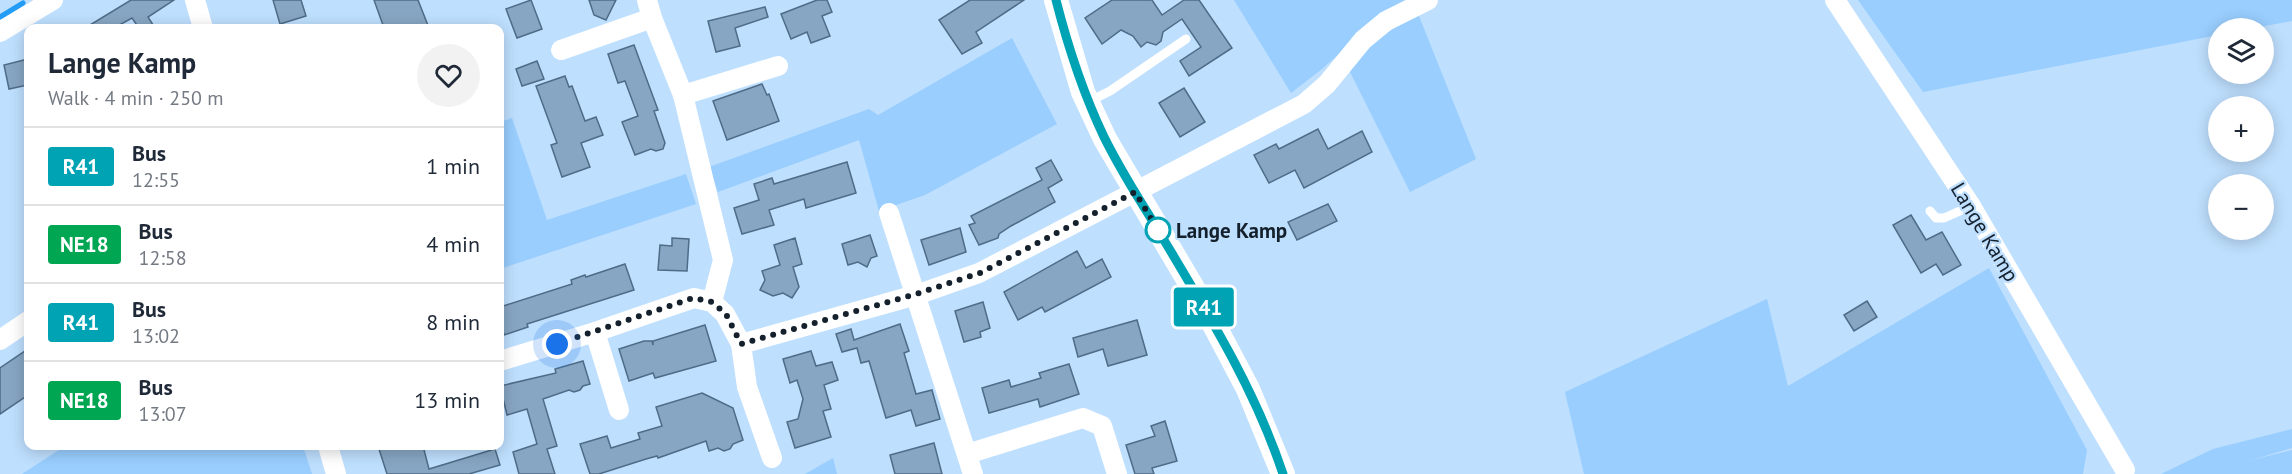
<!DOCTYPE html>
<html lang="en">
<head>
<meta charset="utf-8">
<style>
	body { margin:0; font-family:"PT Sans",sans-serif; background:#f2f2f3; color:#1f2937; height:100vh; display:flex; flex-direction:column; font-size:22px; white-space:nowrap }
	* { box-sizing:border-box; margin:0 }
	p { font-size:20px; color:#747a83 }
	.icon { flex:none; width:33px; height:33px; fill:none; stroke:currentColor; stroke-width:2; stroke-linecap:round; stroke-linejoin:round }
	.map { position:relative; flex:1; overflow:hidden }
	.details { position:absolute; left:24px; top:24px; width:480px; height:426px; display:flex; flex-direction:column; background:#fff; border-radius:12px; box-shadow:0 3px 15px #0003 }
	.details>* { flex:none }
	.badge { padding:0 12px; border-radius:4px; font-size:21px; line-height:39px }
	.fabs { position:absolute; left:2208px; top:18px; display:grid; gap:12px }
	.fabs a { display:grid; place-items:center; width:66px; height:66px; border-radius:50%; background:#fff; box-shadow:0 3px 15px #0003; font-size:30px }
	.you { position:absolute; width:30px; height:30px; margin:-15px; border:4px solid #fff; border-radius:50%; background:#1a73e8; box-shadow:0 0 0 9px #1a73e833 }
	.map>.badge { position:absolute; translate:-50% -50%; box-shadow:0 0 0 3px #fff }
	.round { display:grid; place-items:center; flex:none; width:63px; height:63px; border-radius:32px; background:#f2f2f3 }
	.head { display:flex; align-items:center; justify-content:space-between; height:102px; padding:0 24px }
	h1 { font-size:28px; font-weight:600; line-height:45px }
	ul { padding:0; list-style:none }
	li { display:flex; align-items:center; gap:18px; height:78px; padding:0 24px; border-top:2px solid #e0e1e3 }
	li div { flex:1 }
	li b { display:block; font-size:22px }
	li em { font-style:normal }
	li .badge { min-width:66px; font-weight:700; text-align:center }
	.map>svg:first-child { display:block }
	.green { fill:#99cefe }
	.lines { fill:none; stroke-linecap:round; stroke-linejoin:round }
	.stream { stroke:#229cf4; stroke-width:5 }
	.building { fill:#87a6c3; stroke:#4f6c87; stroke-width:1.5 }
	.service { stroke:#fff; stroke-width:9 }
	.minor { stroke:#fff; stroke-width:20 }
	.tertiary { stroke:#fff; stroke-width:24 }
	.line-casing { stroke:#fff; stroke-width:14 }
	.line { stroke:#00a3b4; stroke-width:9 }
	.walk { stroke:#14202c; stroke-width:6; stroke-dasharray:0 10.8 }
	.stop-dot { fill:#fff; stroke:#00a3b4; stroke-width:3 }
	.labels { text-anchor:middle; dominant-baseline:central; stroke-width:4.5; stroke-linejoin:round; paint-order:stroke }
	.stop-label { font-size:21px; font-weight:bold; fill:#14202c; stroke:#bedffe; text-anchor:start }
	.street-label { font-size:21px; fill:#14202c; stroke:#bedffe }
</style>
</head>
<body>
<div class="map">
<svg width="2292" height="474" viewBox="0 0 2292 474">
	<rect width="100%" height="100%" fill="#bedffe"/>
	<g class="green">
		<path d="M 1234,0 L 1410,0 L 1359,36 L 1322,69 L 1291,93 Z"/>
		<path d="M 1858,0 L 2292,0 L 2292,21 L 2254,28 L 2218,28 L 2218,35 L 1923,92 Z"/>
		<path d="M 1419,16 L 1476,159 L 1410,192 L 1349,70 C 1373,41 1385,31 1419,16 Z"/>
		<path d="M 1012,38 L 1057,124 L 925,195 L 879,211 L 859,140 L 718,192 L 709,167 L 869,109 L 878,115 Z"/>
		<path d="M 512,118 L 547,220 L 686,174 L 696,204 L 500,269 L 500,122 Z"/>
		<path d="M 1989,268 L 2087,450 L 2083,474 L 1584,474 L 1565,392 L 1767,299 L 1788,386 Z"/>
		<path d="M 2292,429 L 2292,448 L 2248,461 L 2292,450 L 2292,474 L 2161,474 L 2213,449 Z"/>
		<path d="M 65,446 L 303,446 L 312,474 L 22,474 Z"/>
		<path d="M 833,458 L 837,474 L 805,474 Z"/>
	</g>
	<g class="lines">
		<path class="stream" d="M 0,17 L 23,3"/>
	</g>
	<g class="building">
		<path d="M 131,0 L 174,0 L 148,17 L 155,28 L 139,28 L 132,18 L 114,28 L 85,28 Z"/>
		<path d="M 273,0 L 301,0 L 306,16 L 280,24 Z"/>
		<path d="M 374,0 L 418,0 L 429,28 L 384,28 Z"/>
		<path d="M 531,0 L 542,29 L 517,38 L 506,9 Z"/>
		<path d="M 589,0 L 616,0 L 606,20 L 594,15 Z"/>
		<path d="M 817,0 L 827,0 L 832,12 L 822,16 L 830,36 L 811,43 L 807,32 L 791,39 L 781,14 Z"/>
		<path d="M 970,0 L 1024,0 L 976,32 L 982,43 L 962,54 L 939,20 Z"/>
		<path d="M 1112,0 L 1152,0 L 1162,15 L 1184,0 L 1199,0 L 1232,48 L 1189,76 L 1180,61 L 1201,47 L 1182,19 L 1163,32 L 1161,41 L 1156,45 L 1147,42 L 1141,47 L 1133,36 L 1121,30 L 1102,44 L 1085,18 Z"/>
		<path d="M 765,7 L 768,17 L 735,28 L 740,46 L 716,52 L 708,21 Z"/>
		<path d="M 634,45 L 658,110 L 654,111 L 665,143 L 663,149 L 656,151 L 651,149 L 635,155 L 622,122 L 638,116 L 625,81 L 618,83 L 608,54 Z"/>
		<path d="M 28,59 L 28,85 L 9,89 L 4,65 Z"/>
		<path d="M 537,61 L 544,79 L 522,86 L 516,69 Z"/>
		<path d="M 565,76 L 569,87 L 572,86 L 585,121 L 596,117 L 603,135 L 581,143 L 590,167 L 562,177 L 551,145 L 557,143 L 536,86 Z"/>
		<path d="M 762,84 L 767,95 L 769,94 L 779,121 L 727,140 L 713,101 Z"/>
		<path d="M 1184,88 L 1205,122 L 1180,137 L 1159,103 Z"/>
		<path d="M 1318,129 L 1328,149 L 1362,131 L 1372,152 L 1304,188 L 1295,170 L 1269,183 L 1254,155 L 1276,144 L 1279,149 Z"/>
		<path d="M 1051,160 L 1062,180 L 1048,188 L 1055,202 L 1011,226 L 999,234 L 998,238 L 979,245 L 969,225 L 975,223 L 971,216 L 1042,180 L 1036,168 Z"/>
		<path d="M 847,162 L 856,193 L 806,208 L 804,199 L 769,210 L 774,225 L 742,234 L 734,208 L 759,200 L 754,184 L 772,178 L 774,184 Z"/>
		<path d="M 1328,204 L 1337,221 L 1297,240 L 1288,222 Z"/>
		<path d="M 1911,215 L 1926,240 L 1942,232 L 1961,265 L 1943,275 L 1936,264 L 1921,273 L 1893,225 Z"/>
		<path d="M 960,228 L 966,252 L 929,265 L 921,240 Z"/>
		<path d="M 870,235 L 877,256 L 871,258 L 867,267 L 858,262 L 848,265 L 842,244 Z"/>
		<path d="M 672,238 L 689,239 L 687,271 L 658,270 L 660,245 L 672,246 Z"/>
		<path d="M 795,238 L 802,264 L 793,267 L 799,287 L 792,298 L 783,293 L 773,296 L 760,290 L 765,280 L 762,271 L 780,265 L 774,245 Z"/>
		<path d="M 1077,251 L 1086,268 L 1102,259 L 1111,277 L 1045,312 L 1042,307 L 1018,320 L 1004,292 Z"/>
		<path d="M 625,264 L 634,290 L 527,324 L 528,327 L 504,335 L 500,319 L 500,307 L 572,284 L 571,280 L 585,275 L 586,277 Z"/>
		<path d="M 1867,301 L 1877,317 L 1854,331 L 1844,315 Z"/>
		<path d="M 983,302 L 990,328 L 980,332 L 981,337 L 964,342 L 955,311 Z"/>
		<path d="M 1137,320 L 1147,355 L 1108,366 L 1103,349 L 1078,357 L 1073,338 Z"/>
		<path d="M 900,324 L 909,351 L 904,353 L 916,394 L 932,390 L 940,419 L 916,426 L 911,410 L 886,418 L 869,361 L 861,363 L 857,348 L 842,352 L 836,334 L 851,329 L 854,340 Z"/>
		<path d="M 705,325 L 716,361 L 655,378 L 653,373 L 629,381 L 619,349 L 644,341 L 652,341 L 653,345 L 653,341 Z"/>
		<path d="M 28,349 L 28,395 L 0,414 L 0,368 Z"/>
		<path d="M 811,351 L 816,366 L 832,362 L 838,380 L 824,385 L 831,409 L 823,411 L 831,437 L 795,448 L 787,422 L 798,419 L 803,399 L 797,380 L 790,383 L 783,359 Z"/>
		<path d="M 583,361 L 590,384 L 583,386 L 580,390 L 574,392 L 569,390 L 543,399 L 557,446 L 547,449 L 555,474 L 519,474 L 513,452 L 537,444 L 527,409 L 507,415 L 500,386 L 556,373 L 555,369 Z"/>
		<path d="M 1069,364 L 1079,394 L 1040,407 L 1038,399 L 989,413 L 982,388 L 1009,380 L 1011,387 L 1041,378 L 1039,373 Z"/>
		<path d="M 702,393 L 733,408 L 743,440 L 733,444 L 730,449 L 724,451 L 718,448 L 709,451 L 706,441 L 658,458 L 657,456 L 646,459 L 599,474 L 590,474 L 580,444 L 607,436 L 611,448 L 640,439 L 638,433 L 662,426 L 656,407 Z"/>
		<path d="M 1165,421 L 1177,461 L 1152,468 L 1154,474 L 1135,474 L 1126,445 L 1155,436 L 1151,426 Z"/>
		<path d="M 934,443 L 942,474 L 895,474 L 890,455 Z"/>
		<path d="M 378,446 L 423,446 L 429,469 L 495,449 L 500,465 L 469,474 L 387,474 Z"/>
	</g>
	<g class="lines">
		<g class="service">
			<path d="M 1088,102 L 1110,91 L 1186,39"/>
			<path d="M 1930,211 L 1936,218 L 1944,218 L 1971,206"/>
		</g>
		<g class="minor">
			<path d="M 195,0 L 203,28"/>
			<path d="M 647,0 L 652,18 L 683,95 L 723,260 L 712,302"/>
			<path d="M 1835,0 L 1971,206 L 2125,470"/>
			<path d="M 0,32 L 53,0"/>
			<path d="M 561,50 L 652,18"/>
			<path d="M 683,95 L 778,66"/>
			<path d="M 889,213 L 973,474"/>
			<path d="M 595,332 L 619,410"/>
			<path d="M 0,340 L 28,321"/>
			<path d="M 741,344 L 916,295 L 979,273 L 1304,104 L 1327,84 L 1363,40 L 1386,21 L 1428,0"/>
			<path d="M 500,361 L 595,332 L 694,298 L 712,302 L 725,314 L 741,344 L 747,387 L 772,458"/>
			<path d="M 328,446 L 336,474"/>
			<path d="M 967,454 L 1083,418 L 1102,426 L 1117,474"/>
		</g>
		<path class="tertiary" d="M 1056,0 L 1083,92 L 1105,139 L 1210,317 L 1248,389 L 1283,474"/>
	</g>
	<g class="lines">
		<defs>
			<path id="line" d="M 1056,0 C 1068,47 1083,93 1104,137 C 1118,165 1135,193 1152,220 C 1200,301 1253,383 1283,474"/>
		</defs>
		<use href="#line" class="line-casing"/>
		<use href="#line" class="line"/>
		<path class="walk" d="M 557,344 L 693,298 L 712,302 L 726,314 L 741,344 L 916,294 L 980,273 L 1135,192 L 1158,230"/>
	</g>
	<circle class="stop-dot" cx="1158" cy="230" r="12"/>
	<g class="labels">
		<g class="stop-label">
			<text x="1176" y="230">Lange Kamp</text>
		</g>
		<g class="street-label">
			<text transform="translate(1985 232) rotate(59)">Lange Kamp</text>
		</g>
	</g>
</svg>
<div class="fabs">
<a><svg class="icon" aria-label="layers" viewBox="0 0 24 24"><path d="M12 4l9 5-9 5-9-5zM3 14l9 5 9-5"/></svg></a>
<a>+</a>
<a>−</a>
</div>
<div class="you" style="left:557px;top:344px"></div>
<b class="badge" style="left:1204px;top:307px;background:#00a3b4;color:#fff">R41</b>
<section class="details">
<div class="head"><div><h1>Lange Kamp</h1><p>Walk · 4 min · 250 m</p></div><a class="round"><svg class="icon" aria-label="heart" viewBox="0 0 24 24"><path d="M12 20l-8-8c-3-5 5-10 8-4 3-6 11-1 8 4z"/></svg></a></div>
<ul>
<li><span class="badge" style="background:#00a3b4;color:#fff">R41</span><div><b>Bus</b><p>12:55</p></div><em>1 min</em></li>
<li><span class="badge" style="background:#00a651;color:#fff">NE18</span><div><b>Bus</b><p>12:58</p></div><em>4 min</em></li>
<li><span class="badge" style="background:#00a3b4;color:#fff">R41</span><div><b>Bus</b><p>13:02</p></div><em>8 min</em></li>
<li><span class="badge" style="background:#00a651;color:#fff">NE18</span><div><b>Bus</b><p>13:07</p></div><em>13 min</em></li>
</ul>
</section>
</div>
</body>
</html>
